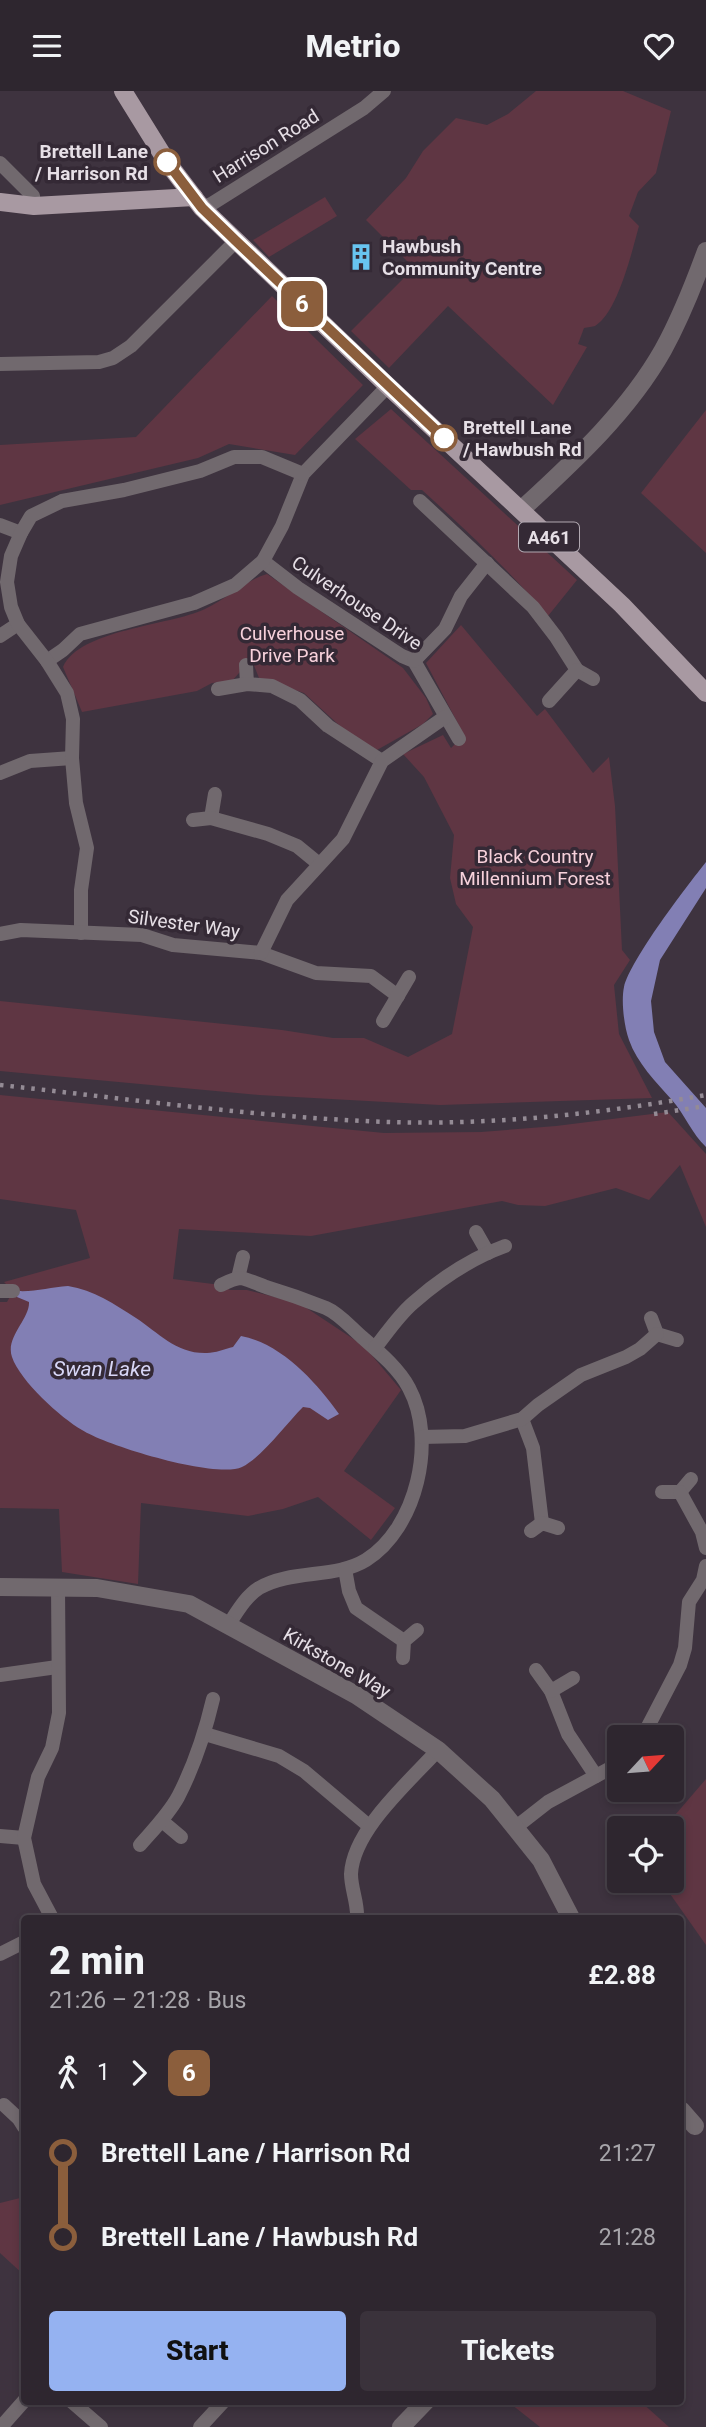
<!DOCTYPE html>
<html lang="en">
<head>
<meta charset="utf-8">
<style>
	body { margin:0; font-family:Roboto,sans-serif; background:#3a323b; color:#f1f3f6; height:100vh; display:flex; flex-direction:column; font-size:26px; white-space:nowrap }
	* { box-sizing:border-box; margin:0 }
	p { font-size:23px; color:#a7a5aa }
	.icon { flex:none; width:38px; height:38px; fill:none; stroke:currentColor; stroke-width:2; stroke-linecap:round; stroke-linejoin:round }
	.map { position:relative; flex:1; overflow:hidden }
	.sheet { position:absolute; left:21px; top:1824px; width:663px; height:490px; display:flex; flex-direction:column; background:#2e262f; border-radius:7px; box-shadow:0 4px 10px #0003,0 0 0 2px #49434b }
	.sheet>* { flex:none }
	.badge { padding:0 14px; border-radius:10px; font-size:24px; line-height:46px }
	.needle { width:46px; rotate:64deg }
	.fabs { position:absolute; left:607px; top:1634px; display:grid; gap:14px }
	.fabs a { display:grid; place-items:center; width:77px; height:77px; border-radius:7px; background:#2e262f; box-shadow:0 4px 10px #0003,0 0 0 2px #49434b; font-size:35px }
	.map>.badge { position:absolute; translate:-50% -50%; box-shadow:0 0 0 4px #fff }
	.legs { display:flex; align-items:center; gap:10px; height:77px; padding:0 28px; font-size:23px }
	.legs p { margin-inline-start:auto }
	.overview { display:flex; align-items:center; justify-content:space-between; height:119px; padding:0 28px }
	h1 { font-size:38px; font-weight:800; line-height:52px }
	.cta { display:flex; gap:14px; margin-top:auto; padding:14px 28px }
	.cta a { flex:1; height:80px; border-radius:7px; background:#95b2f1; color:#111; font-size:28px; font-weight:800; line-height:80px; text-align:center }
	.cta a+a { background:#3a323b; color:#f1f3f6 }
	ul { padding:0 28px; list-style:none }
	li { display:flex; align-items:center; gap:24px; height:84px; font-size:26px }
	li i { display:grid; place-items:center; width:10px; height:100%; margin:0 9px; background:currentColor }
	li i::after { content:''; width:18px; height:18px; margin:-9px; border:5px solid; border-radius:50%; background:#2e262f }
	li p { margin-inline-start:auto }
	li:first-child i { background:linear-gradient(#0000 50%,currentColor 0) }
	li:last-child i { background:linear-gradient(currentColor 50%,#0000 0) }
	header { display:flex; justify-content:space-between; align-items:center; height:91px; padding:0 28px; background:#2e262f; font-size:32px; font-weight:800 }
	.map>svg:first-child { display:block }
	.green { fill:#5f3643 }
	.water { fill:#827fb4 }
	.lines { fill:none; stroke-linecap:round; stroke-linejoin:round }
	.minor { stroke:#71696e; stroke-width:14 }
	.tertiary { stroke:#71696e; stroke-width:18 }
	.primary { stroke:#a899a2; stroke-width:18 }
	.rail { stroke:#948b95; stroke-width:4.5; stroke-dasharray:3.5 7; stroke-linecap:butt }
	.line-1-casing { stroke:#fff; stroke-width:16 }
	.line-1 { stroke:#8b5e3c; stroke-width:10 }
	.stop-1-dot { fill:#fff; stroke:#8b5e3c; stroke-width:3.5 }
	.labels { text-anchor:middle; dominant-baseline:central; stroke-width:7; stroke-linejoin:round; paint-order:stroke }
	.shield { fill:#342935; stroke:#b1a8b1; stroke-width:2 }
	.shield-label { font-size:18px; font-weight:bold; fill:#e6dfe6 }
	.street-label { font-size:19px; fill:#e6dfe6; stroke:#342935 }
	.stop-label { font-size:19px; font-weight:bold; fill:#e6dfe6; stroke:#342935; text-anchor:end }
	.poi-label { font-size:19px; font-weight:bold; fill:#e6dfe6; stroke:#342935; text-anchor:start }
	.park-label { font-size:19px; fill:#f7d1db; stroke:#342935 }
	.water-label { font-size:21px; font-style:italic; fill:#d8d7f7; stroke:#342935 }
</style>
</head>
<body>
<header><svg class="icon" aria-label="menu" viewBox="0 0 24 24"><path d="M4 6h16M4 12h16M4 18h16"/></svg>Metrio<svg class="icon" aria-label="heart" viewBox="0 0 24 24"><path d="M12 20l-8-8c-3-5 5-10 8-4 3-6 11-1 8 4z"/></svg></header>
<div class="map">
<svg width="706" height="2336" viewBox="0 0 706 2336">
	<rect width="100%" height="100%" fill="#3e333f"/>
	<g class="green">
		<path d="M 536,0 L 623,0 L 671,20 L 656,82 L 638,101 L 629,125 L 639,135 C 632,160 618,221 595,235 C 592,236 588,236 584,237 L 578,253 L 587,256 L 553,314 L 448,215 L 389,277 L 351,240 L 414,177 L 366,129 L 406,87 L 423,60 L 456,27 L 487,34 L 508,23 Z"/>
		<path d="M 325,106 L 337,125 L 269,166 L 253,149 Z"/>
		<path d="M 272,205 L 363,294 L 295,364 L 229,353 L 198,367 L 0,414 L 0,354 L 136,346 Z"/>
		<path d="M 391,318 L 577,489 L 548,525 C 510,480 466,439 422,399 L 411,399 L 355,348 Z"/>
		<path d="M 706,319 L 706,462 L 641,402 Z"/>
		<path d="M 267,483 L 403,577 L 426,607 L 433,623 L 423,633 L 377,659 L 352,646 L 304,602 L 259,587 L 253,572 L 246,574 L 232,590 L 212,592 L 197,600 L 82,621 L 63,576 C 80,538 169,535 205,518 C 227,508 244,490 267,483 Z"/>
		<path d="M 461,534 L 537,625 L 545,618 L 593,682 L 609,666 L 615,715 L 622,859 L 630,869 L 614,894 L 619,943 L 652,1007 L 440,1014 L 259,1004 L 0,980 L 0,910 L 282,939 L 333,947 L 364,947 L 408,966 L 452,943 L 473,836 L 456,813 L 450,787 L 454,744 L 424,686 L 403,663 L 443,644 L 451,657 L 464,644 L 426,572 Z"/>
		<path d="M 0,1004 L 384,1042 L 481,1041 L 556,1035 L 668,1021 L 706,1063 L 706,1136 L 680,1074 L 649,1109 L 616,1097 L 545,1115 L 518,1114 L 502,1110 L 311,1145 L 179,1138 L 173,1188 L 221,1194 L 230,1199 L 247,1199 L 299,1212 L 364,1255 L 401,1299 L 344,1380 L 395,1417 L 371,1449 L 318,1406 L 283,1418 L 248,1425 L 141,1412 L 138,1493 L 62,1481 L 59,1418 L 0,1417 L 0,1211 L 7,1211 L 13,1200 L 4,1191 L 90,1167 L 76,1119 L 0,1108 Z"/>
		<path d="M 706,1688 L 706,1854 L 661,1790 L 672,1790 L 672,1738 L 663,1738 Z"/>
		<path d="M 24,2106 L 24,2184 L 0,2162 L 0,2112 Z"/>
		<path d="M 507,2310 L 640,2310 L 669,2336 L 540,2336 Z"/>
	</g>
	<g class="water">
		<path d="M 706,771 L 706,797 L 660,869 L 651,910 L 654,941 L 665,971 L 706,1017 L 706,1056 C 692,1043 685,1024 672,1009 C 656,991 637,972 629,949 C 624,935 621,910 624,896 C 631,868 686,796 706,771 Z"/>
		<path d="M 68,1195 C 94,1199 114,1213 136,1227 C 159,1242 176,1263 207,1262 C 215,1262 225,1258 233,1256 L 241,1245 C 282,1253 316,1291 339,1323 L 328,1329 L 310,1317 L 303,1316 C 286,1333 262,1366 242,1376 C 216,1388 107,1355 82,1339 C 61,1327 20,1290 12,1266 C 5,1246 30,1228 29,1211 L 17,1206 L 18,1200 C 35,1201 51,1196 68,1195 Z"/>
	</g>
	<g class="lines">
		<g class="minor">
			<path d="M 0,72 L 33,105 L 34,115"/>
			<path d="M 202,117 L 213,112 L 364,17 L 384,0"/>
			<path d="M 0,273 L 99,271 L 113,267 L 131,255 L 236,150"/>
			<path d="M 420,410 L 533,516 L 556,546 L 577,579 L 593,588"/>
			<path d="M 0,434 L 21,442"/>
			<path d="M 263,470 L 298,497 L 402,565 L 414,570 L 459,648"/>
			<path d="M 0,545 L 18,533"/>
			<path d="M 47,570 L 63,559 L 80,543 L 194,512 L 235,494 L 263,470 L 282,435 L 303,383 L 388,295"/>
			<path d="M 414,570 L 445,538 L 461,505 L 487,472"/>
			<path d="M 246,574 L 247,593"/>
			<path d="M 218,598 L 247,593 L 272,595 L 300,609 L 328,635 L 382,670"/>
			<path d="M 549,610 L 577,579"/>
			<path d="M 0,682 L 30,670 L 72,667"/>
			<path d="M 211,727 L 215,703"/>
			<path d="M 193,729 L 211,727 L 268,743 L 297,755 L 319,773"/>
			<path d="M 81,842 L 81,799 L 87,757 L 76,712 L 72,667 L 73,628 L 67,602 L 47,570 L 18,533 L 11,516 L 7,491 L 11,465 L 21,442 L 31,425 L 62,410 L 124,399 L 200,380 L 234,366 L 262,366 L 303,383"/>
			<path d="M 0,843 L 21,839 L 142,844 L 173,854 L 261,862 L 316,882 L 371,885 L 398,905"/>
			<path d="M 261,862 L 287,809 L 343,748 L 382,670 L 445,626"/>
			<path d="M 383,930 L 409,886"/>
			<path d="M 476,1141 L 488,1162"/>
			<path d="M 238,1187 L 243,1166"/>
			<path d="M 221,1194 C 227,1191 235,1187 241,1187 C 249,1189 258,1193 266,1196 C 286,1202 306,1209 326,1217 C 340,1223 351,1237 363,1247 C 379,1261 399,1278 409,1297 C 437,1349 417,1437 366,1469 C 335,1488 292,1478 259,1497 C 246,1505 237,1521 229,1533"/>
			<path d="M 0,1200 L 13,1200"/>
			<path d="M 651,1227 L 657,1243 L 677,1249"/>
			<path d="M 375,1257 C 387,1242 398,1225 413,1212 C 439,1189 472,1167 505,1155"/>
			<path d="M 522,1328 L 533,1357 L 542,1432"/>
			<path d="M 422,1346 L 465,1345 L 522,1328 L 538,1314 L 581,1284 L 626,1266 L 640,1258 L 657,1243"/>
			<path d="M 662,1401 L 680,1401 L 691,1388"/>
			<path d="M 680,1401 L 702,1441 L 706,1457"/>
			<path d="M 531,1440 L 542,1432 L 558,1437"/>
			<path d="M 345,1478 L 349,1500 L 356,1517 L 404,1550"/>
			<path d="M 403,1567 L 404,1550 L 417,1539"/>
			<path d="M 536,1579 L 551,1600 L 568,1643 L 596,1685"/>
			<path d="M 0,1584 L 57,1576"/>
			<path d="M 551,1600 L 573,1587"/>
			<path d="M 205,1643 L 279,1665 L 304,1680 L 369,1735"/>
			<path d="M 642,1647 L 680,1574 L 685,1557 L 689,1511 L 703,1489 L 706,1475"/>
			<path d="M 162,1730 L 181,1746"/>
			<path d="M 516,1736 L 548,1711 L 620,1672"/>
			<path d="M 0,1745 L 24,1747"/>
			<path d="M 140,1754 C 153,1739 168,1724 178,1706 C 194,1675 205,1642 213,1608"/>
			<path d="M 52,1827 L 34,1793 L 24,1747 L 38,1686 L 52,1657 L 59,1622 L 58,1496"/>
			<path d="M 357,1827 C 358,1812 351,1798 351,1783 C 353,1739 409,1691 438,1659"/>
			<path d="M 0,1863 L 24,1851"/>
			<path d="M 4,2014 L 19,2028 L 24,2036"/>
			<path d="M 71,2310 L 101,2336"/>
			<path d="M 1,2336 L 24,2310"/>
			<path d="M 200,2336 L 224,2310"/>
		</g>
		<g class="tertiary">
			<path d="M 521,419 C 573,371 628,321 663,259 C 680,228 694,193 706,160"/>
			<path d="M 0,1496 L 97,1497 L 189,1513 L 356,1604 L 438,1659 L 492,1708 L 541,1769 L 571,1827"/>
			<path d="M 681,2019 L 695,2035"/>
			<path d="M 401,2336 L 426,2310"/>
		</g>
		<g class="primary">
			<path d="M 123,0 L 167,71 L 202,117 L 388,295 L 622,514 L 706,602"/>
			<path d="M 0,111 L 34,115 L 194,106"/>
		</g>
		<g class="rail">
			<path d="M 0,994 C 121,1007 242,1024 364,1030 C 479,1036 593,1024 706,1004"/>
			<path d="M 654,1023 L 706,1015"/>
		</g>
	</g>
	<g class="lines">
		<defs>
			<path id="line-1" d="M 167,71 L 202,117 L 236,150 L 444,347"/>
		</defs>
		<use href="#line-1" class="line-1-casing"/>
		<use href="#line-1" class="line-1"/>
	</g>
	<defs>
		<symbol id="building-bare" viewBox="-9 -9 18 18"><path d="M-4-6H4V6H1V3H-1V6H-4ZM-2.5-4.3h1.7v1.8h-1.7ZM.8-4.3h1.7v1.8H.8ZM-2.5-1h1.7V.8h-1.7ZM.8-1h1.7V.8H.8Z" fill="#68c4f0" stroke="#342935" stroke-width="2.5" paint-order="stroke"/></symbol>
	</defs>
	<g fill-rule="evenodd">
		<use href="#building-bare" x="342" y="147" width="38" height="38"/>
	</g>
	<g class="stop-1-dot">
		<circle cx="167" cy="71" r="12"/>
		<circle cx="444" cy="347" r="12"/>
	</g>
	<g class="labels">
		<rect class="shield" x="519" y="431.5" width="60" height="29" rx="5"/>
		<g class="shield-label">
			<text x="549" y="446">A461</text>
		</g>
		<g class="street-label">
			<text transform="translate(266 55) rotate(-32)">Harrison Road</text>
			<text transform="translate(357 512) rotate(34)">Culverhouse Drive</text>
			<text transform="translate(184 833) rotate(8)">Silvester Way</text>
			<text transform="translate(337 1572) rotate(30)">Kirkstone Way</text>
		</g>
		<g class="stop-label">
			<text x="148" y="60">Brettell Lane<tspan x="148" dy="22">/ Harrison Rd</tspan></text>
			<text x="463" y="336" text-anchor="start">Brettell Lane<tspan x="463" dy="22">/ Hawbush Rd</tspan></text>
		</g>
		<g class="poi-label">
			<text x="382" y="155">Hawbush<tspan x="382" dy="22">Community Centre</tspan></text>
		</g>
		<g class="park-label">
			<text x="292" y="542">Culverhouse<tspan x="292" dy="22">Drive Park</tspan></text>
			<text x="535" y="765">Black Country<tspan x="535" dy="22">Millennium Forest</tspan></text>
		</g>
		<g class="water-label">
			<text x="102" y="1278">Swan Lake</text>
		</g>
	</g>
</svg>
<div class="fabs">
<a><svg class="needle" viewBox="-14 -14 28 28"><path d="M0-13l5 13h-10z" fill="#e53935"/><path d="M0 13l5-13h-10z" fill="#a7a5aa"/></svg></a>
<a><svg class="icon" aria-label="locate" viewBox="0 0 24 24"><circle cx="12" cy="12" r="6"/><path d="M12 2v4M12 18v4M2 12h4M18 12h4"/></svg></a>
</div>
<b class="badge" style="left:302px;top:213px;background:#8b5e3c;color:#fff">6</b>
<section class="sheet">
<div class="overview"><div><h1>2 min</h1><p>21:26 – 21:28 · Bus</p></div><b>£2.88</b></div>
<div class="legs"><svg class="icon" aria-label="walk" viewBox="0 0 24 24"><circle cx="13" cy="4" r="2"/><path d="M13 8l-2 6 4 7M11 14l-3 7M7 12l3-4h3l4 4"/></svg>1<svg class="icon" aria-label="forward" viewBox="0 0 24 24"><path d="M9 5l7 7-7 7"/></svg><b class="badge" style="background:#8b5e3c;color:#fff">6</b></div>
<ul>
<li><i style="color:#8b5e3c"></i><b>Brettell Lane / Harrison Rd</b><p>21:27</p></li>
<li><i style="color:#8b5e3c"></i><b>Brettell Lane / Hawbush Rd</b><p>21:28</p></li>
</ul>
<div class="cta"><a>Start</a><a>Tickets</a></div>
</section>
</div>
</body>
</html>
